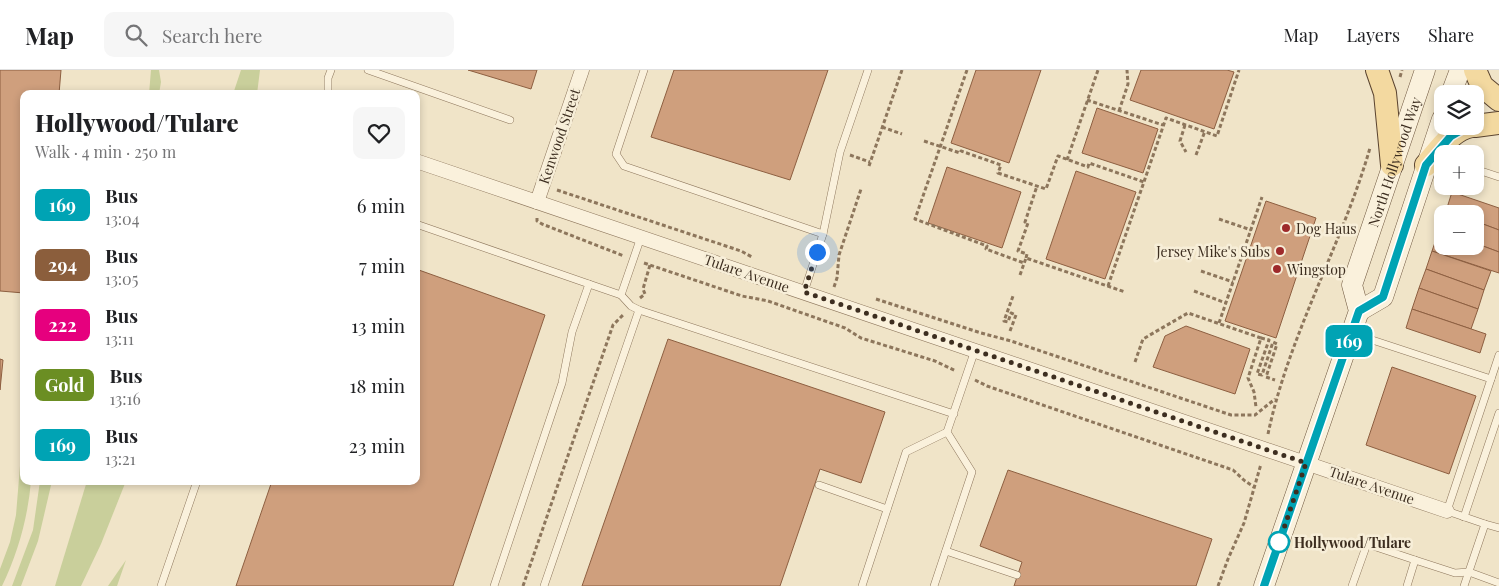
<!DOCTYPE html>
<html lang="en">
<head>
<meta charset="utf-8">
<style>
	body { margin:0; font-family:"Playfair Display",serif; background:#f6f6f6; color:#202124; height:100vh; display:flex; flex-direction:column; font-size:19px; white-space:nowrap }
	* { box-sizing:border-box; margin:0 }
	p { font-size:16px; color:#757577 }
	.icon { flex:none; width:28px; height:28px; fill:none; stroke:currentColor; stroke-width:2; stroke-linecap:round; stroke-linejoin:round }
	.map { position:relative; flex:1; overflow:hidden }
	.sheet { position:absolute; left:20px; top:20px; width:400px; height:395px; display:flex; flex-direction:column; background:#fff; border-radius:10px; box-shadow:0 2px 8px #0003 }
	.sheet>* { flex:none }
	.badge { padding:0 10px; border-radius:8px; font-size:18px; line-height:32px }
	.buttons { position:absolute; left:1434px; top:15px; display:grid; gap:10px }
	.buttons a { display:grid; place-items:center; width:50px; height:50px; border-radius:10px; background:#fff; box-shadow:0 2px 8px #0003; font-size:25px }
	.you { position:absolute; width:25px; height:25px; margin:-12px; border:4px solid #fff; border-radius:50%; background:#1a73e8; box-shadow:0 0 0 8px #1a73e833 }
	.map>.badge { position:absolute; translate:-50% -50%; box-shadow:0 0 0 2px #fff }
	.round { display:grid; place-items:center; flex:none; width:52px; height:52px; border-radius:10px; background:#f6f6f6 }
	.head { display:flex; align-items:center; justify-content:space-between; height:85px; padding:0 15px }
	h1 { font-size:24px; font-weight:800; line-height:38px }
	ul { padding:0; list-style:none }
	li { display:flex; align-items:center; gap:15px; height:60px; padding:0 15px }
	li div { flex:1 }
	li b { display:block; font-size:19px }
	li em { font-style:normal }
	li .badge { min-width:55px; font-weight:700; text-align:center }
	header { display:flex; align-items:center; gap:30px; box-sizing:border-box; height:70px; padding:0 25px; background:#fff; border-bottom:1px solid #e0e0e0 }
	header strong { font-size:24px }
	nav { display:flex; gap:28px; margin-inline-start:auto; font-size:18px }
	.search { width:350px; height:45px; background:#f6f6f6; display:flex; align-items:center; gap:12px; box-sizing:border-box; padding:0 18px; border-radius:10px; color:#757577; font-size:19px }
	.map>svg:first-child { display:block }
	.green { fill:#c9cf9b }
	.building { fill:#cf9f7d; stroke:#8d5f41 }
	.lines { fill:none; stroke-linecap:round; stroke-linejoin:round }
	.lane-casing { stroke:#8d765c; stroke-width:8 }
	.street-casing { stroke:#8d765c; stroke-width:15 }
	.secondary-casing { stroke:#6f573f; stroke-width:21 }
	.primary-casing { stroke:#5b4430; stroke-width:24 }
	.path { stroke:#8d765c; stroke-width:3; stroke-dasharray:4 2.5; stroke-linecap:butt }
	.lane { stroke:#faf1dc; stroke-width:7 }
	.street { stroke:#faf1dc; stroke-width:14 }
	.secondary { stroke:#faf1dc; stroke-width:20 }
	.primary { stroke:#f3d9a0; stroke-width:22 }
	.line-casing { stroke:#fff; stroke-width:11 }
	.line { stroke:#00a3b4; stroke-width:8 }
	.walk { stroke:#3d2e20; stroke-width:5; stroke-dasharray:0 9 }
	.poi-dot { fill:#9e2a2b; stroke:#f7eed8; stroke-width:2 }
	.stop-dot { fill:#fff; stroke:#00a3b4; stroke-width:2.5 }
	.labels { text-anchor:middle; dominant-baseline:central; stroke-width:5; stroke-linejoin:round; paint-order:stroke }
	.street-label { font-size:14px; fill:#3d2e20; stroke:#f7eed8 }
	.poi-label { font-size:14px; fill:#3d2e20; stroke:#f7eed8; text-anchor:start }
	.stop-label { font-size:14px; font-weight:bold; fill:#3d2e20; stroke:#f7eed8; text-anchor:start }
</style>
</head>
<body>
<header>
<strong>Map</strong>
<div class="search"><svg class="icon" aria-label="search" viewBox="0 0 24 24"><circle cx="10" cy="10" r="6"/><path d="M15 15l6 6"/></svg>Search here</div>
<nav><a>Map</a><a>Layers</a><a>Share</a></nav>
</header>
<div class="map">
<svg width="1499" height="516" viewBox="0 0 1499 516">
	<rect width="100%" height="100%" fill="#f0e4c8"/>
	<g class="green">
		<path d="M 151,0 L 159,0 L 161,12 L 159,24 L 149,24 Z"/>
		<path d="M 241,0 L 260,0 L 257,24 L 233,24 Z"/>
		<path d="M 24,347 L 24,411 L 31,411 C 28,447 18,483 2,516 L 0,516 L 0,499 L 10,472 L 16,445 Z"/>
		<path d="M 40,411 L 52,411 L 38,471 L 21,516 L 12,516 L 33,460 Z"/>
		<path d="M 87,411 L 126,411 L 101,474 L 81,516 L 55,516 Z"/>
		<path d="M 126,490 L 117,516 L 108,516 Z"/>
	</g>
	<g class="building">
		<path d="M 0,0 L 61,0 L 59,24 L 24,24 L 24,223 L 0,221 Z"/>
		<path d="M 468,0 L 537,0 L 531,19 Z"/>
		<path d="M 674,0 L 828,0 L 790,110 L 651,67 Z"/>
		<path d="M 976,0 L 1041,0 L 1009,93 L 951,73 Z"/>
		<path d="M 1141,0 L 1227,0 L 1234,2 L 1214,59 L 1130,30 Z"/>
		<path d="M 1097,38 L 1158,59 L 1143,103 L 1082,83 Z"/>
		<path d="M 947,97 L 1021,122 L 1002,178 L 928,153 Z"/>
		<path d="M 1076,101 L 1136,122 L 1105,209 L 1046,189 Z"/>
		<path d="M 1452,122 L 1499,138 L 1499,160 L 1475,151 L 1475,144 L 1453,144 L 1446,141 Z"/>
		<path d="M 1266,131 L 1316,148 L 1276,268 L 1225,251 Z"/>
		<path d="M 1475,151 L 1499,160 L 1499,182 L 1475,173 Z"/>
		<path d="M 1439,161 L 1442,162 L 1442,176 L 1475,176 L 1475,173 L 1499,182 L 1499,203 L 1432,181 Z"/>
		<path d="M 1432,181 L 1491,201 L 1484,220 L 1426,199 Z"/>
		<path d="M 416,199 L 545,245 L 453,516 L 236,516 L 272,411 L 416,411 Z"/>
		<path d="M 1426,199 L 1484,220 L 1478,239 L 1419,218 Z"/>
		<path d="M 1419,218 L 1478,239 L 1471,259 L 1412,239 Z"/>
		<path d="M 1412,239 L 1486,264 L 1480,283 L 1406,258 Z"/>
		<path d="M 1186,256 L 1250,279 L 1235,324 L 1153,297 L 1165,266 Z"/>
		<path d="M 668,269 L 885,342 L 861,413 L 820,399 L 780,516 L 582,516 Z"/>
		<path d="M 0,289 L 3,290 L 0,320 Z"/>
		<path d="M 1392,297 L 1476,326 L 1449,404 L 1366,375 Z"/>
		<path d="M 1008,400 L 1212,469 L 1196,516 L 1014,516 L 1022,492 L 980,476 Z"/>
	</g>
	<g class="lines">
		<defs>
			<g id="lane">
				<path d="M 368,0 L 510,50"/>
				<path d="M 644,0 L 616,84 L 624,96 L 823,164"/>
				<path d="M 328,24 L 328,8 L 331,0"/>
				<path d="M 1475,99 L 1499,107"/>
				<path d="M 416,154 L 589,214"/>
				<path d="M 804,222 L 823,164 L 840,82 L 868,0"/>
				<path d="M 639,240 L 954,344"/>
				<path d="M 1354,264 L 1491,309"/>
				<path d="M 819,415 L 887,439"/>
				<path d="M 1464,447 L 1499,343"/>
				<path d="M 1485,454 L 1499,458"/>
				<path d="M 946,481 L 1017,505"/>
				<path d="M 161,516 L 197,411"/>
				<path d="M 494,516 L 562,313 L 572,262 L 589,214 L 621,225 L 641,167"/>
				<path d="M 544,516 L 639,240 L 631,236 L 621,225"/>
				<path d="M 862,516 L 906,382 L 947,362"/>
				<path d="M 934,516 L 972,402 L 947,362 L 975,280"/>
				<path d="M 1352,516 L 1367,474 L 1415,490"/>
				<path d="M 1407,516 L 1415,490 L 1455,503 L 1469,502 L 1499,513"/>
				<path d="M 1464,516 L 1485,454 L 1447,441 L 1499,285"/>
			</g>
			<g id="street">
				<path d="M 416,91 L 1447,441"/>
				<path d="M 537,132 L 582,0"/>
			</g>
			<g id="secondary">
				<path d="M 1451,24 L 1460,0"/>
				<path d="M 1359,241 L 1383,227 L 1442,49"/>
				<path id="s1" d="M 1264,516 L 1359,241 L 1352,215 L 1425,0"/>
			</g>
			<g id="primary">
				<path d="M 1377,0 L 1385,23 L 1392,95"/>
				<path d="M 1475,0 L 1482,16 L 1499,30"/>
				<path d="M 1475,56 L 1499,53"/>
				<path d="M 1426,95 C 1438,81 1452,59 1472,56"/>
			</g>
		</defs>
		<use href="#lane" class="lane-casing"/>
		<use href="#street" class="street-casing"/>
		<use href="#secondary" class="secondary-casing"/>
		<use href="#primary" class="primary-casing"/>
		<g class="path">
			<path d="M 967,0 L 915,149 L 987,176 L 986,179 L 1024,193"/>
			<path d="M 1400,7 L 1402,0"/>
			<path d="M 1087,30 L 1163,55"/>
			<path d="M 1119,41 L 1128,14 L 1127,0"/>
			<path d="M 1185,55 L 1180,71 L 1186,82"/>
			<path d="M 882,57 L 902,64"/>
			<path d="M 924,71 L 960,83 L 961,81 L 1001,95 L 998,103 L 1046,119 L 1058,86 L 1088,97 L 1089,93 L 1144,112"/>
			<path d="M 850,85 L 870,92"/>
			<path d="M 1196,85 L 1205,61"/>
			<path d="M 1067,90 L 1098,0"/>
			<path d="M 869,96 L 902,0"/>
			<path d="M 557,120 L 741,181 L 752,187"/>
			<path d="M 537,148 L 537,151 L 542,154 L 624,186"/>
			<path d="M 1219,149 L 1251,160"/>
			<path d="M 1026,188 L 1027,184 L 1018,181 L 1028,153 L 1025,152 L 1037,116"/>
			<path d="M 644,193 L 742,226 L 768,231 L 845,258 L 861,268 L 935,291 L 956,301"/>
			<path d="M 1201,201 L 1233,212"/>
			<path d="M 1020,205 L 1026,188 L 1125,222"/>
			<path d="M 1108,216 L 1166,48 L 1217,66 L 1239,0"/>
			<path d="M 834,217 L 837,208 L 839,185 L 861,119"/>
			<path d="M 1194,221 L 1226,233"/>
			<path d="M 640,228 L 645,224 L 643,219 L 650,195"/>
			<path d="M 876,229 L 981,263 L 1011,271 L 1231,345 L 1255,345 L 1275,329"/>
			<path d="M 1219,253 L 1262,127"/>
			<path d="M 1010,261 L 1016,245 L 1011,243 L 1008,252 L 1004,251 L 1013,226"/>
			<path d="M 1261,268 L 1269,270 L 1257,304 L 1262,305 L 1273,272 L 1277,274 L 1266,307 L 1275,310"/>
			<path d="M 1135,292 L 1143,269 L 1188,243 L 1261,268 L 1248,308 L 1254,322 L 1256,337"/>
			<path d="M 975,310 L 987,316 L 1233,400 L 1245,411 L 1254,417"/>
			<path d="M 1268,364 C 1289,264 1342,175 1370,78"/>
			<path d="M 523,516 L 613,255 L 623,245"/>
			<path d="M 1218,516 L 1228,489 L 1244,453 L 1261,394"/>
		</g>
		<use href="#lane" class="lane"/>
		<use href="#street" class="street"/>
		<use href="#secondary" class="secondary"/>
		<use href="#primary" class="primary"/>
	</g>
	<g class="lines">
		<defs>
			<path id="line" d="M 1264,516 L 1359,241 L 1383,227 L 1426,95 L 1451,66 L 1468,56 L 1472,56"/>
		</defs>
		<use href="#line" class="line-casing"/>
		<use href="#line" class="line"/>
		<path class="walk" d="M 817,182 L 804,222 L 1306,393 L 1277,479 L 1279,472"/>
	</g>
	<g class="poi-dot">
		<circle cx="1286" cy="158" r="5"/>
		<circle cx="1280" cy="181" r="5"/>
		<circle cx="1277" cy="199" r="5"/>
	</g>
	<circle class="stop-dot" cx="1279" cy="472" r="10"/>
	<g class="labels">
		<g class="street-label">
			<text transform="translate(559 66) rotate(-71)">Kenwood Street</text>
			<text stroke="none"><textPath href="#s1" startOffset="448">North Hollywood Way</textPath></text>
			<text transform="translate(747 203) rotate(19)">Tulare Avenue</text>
			<text transform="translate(1372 415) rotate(19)">Tulare Avenue</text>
		</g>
		<g class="poi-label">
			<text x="1296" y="158">Dog Haus</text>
			<text x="1270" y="181" text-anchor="end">Jersey Mike's Subs</text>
			<text x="1287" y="199">Wingstop</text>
		</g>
		<g class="stop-label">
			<text x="1294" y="472">Hollywood/Tulare</text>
		</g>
	</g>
</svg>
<div class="buttons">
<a><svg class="icon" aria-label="layers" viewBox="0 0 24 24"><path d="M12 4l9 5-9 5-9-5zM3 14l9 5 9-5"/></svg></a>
<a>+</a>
<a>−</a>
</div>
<div class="you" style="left:817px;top:182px"></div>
<b class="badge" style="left:1349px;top:271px;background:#00a3b4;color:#fff">169</b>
<section class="sheet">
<div class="head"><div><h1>Hollywood/Tulare</h1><p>Walk · 4 min · 250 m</p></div><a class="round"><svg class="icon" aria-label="heart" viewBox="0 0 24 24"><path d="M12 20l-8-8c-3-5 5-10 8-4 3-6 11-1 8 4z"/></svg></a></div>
<ul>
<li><span class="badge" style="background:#00a3b4;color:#fff">169</span><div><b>Bus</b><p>13:04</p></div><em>6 min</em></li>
<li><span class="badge" style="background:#8b5e3c;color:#fff">294</span><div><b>Bus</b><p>13:05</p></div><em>7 min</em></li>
<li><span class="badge" style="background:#e6007e;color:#fff">222</span><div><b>Bus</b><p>13:11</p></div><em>13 min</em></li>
<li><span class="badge" style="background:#6b8e23;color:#fff">Gold</span><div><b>Bus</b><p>13:16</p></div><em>18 min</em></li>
<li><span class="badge" style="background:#00a3b4;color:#fff">169</span><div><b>Bus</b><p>13:21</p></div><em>23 min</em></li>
</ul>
</section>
</div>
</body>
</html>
